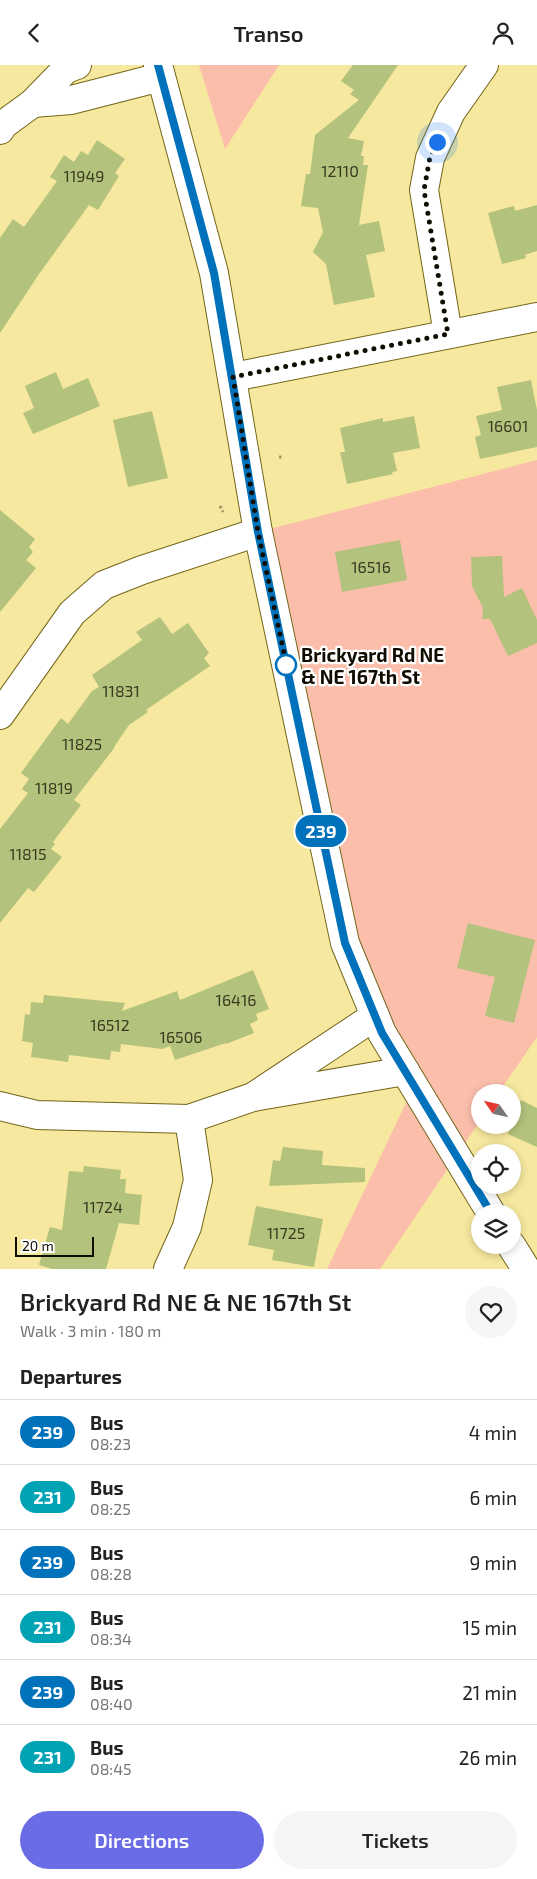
<!DOCTYPE html>
<html lang="en">
<head>
<meta charset="utf-8">
<style>
	body { margin:0; font-family:"Exo 2",sans-serif; background:#f6f6f6; color:#222; height:100vh; display:flex; flex-direction:column; font-size:19px; white-space:nowrap }
	* { box-sizing:border-box; margin:0 }
	p { font-size:16px; color:#767676 }
	.icon { flex:none; width:28px; height:28px; fill:none; stroke:currentColor; stroke-width:2; stroke-linecap:round; stroke-linejoin:round }
	.map { position:relative; height:1204px; overflow:hidden }
	.details { display:flex; flex-direction:column; background:#fff; flex:1 }
	.details>* { flex:none }
	.badge { padding:0 10px; border-radius:16px; font-size:18px; line-height:32px }
	.needle { width:32px; rotate:304deg }
	.tools { position:absolute; left:471px; top:1019px; display:grid; gap:10px }
	.tools a { display:grid; place-items:center; width:50px; height:50px; border-radius:50%; background:#fff; box-shadow:0 2px 8px #0003; font-size:25px }
	.scale { position:absolute; left:15px; bottom:12px; width:79px; box-sizing:border-box; padding-left:5px; border:2px solid #110c00; border-top:0; font-size:14px; line-height:18px; white-space:nowrap; color:#110c00; -webkit-text-stroke:4px #fff; paint-order:stroke }
	.you { position:absolute; width:25px; height:25px; margin:-12px; border:4px solid #fff; border-radius:50%; background:#1a73e8; box-shadow:0 0 0 8px #1a73e833 }
	.map>.badge { position:absolute; translate:-50% -50%; box-shadow:0 0 0 2px #fff }
	h2 { padding:0 20px; font-size:19px; line-height:45px }
	.round { display:grid; place-items:center; flex:none; width:52px; height:52px; border-radius:26px; background:#f6f6f6 }
	.head { display:flex; align-items:center; justify-content:space-between; height:85px; padding:0 20px }
	h1 { font-size:24px; font-weight:600; line-height:38px }
	.action { display:flex; gap:10px; margin-top:auto; padding:10px 20px }
	.action a { flex:1; height:58px; border-radius:30px; background:#6a6ce6; color:#fff; font-size:20px; font-weight:600; line-height:58px; text-align:center }
	.action a+a { background:#f6f6f6; color:#222 }
	ul { padding:0; list-style:none }
	li { display:flex; align-items:center; gap:15px; height:65px; padding:0 20px; border-top:1px solid #e0e0e0 }
	li div { flex:1 }
	li b { display:block; font-size:19px }
	li em { font-style:normal }
	li .badge { min-width:55px; font-weight:700; text-align:center }
	header { display:flex; justify-content:space-between; align-items:center; height:65px; padding:0 20px; background:#fff; font-size:22px; font-weight:600 }
	.map>svg:first-child { display:block }
	.green { fill:#fbbeab }
	.building { fill:#b3c27c }
	.lines { fill:none; stroke-linecap:round; stroke-linejoin:round }
	.street-casing { stroke:#736519; stroke-width:30 }
	.secondary-casing { stroke:#736519; stroke-width:30 }
	.path { stroke:#a19763; stroke-width:3; stroke-dasharray:2.5 2.5; stroke-linecap:butt }
	.street { stroke:#fff; stroke-width:28 }
	.secondary { stroke:#fff; stroke-width:28 }
	.line-casing { stroke:#fff; stroke-width:11 }
	.line { stroke:#0072bc; stroke-width:8 }
	.walk { stroke:#110c00; stroke-width:5; stroke-dasharray:0 9 }
	.stop-dot { fill:#fff; stroke:#0072bc; stroke-width:2.5 }
	.labels { text-anchor:middle; dominant-baseline:central; stroke-width:4.5; stroke-linejoin:round; paint-order:stroke }
	.number-label { font-size:16px; fill:#3a3a1f }
	.stop-label { font-size:19px; font-weight:bold; fill:#110c00; stroke:#fff; text-anchor:start }
</style>
</head>
<body>
<header><svg class="icon" aria-label="back" viewBox="0 0 24 24"><path d="M15 5l-7 7 7 7"/></svg>Transo<svg class="icon" aria-label="person" viewBox="0 0 24 24"><circle cx="12" cy="8" r="4"/><path d="M4 21q1-7 8-7t8 7"/></svg></header>
<div class="map">
<svg width="537" height="1204" viewBox="0 0 537 1204">
	<rect width="100%" height="100%" fill="#f6e89e"/>
	<g class="green">
		<path d="M 199,0 L 279,0 L 225,84 Z"/>
		<path d="M 537,395 L 537,972 L 499,1027 L 480,1028 L 480,1056 L 380,1204 L 327,1204 L 414,1021 L 375,951 L 258,467 Z"/>
	</g>
	<g class="building">
		<path d="M 353,0 L 398,0 L 348,73 L 364,76 L 361,91 L 364,91 L 363,100 L 368,100 L 359,160 L 379,156 L 385,186 L 366,190 L 375,232 L 334,240 L 326,199 L 313,187 L 323,167 L 318,143 L 301,141 L 306,109 L 310,109 L 315,70 L 359,35 L 350,29 L 354,25 L 341,16 Z"/>
		<path d="M 97,75 L 125,94 L 115,108 L 119,111 L 98,145 L 89,140 L 39,209 L 0,268 L 0,173 L 13,154 L 24,162 L 57,116 L 50,112 L 64,90 L 74,97 L 81,86 L 88,90 Z"/>
		<path d="M 537,140 L 537,186 L 525,190 L 526,193 L 502,199 L 488,148 L 514,141 L 515,146 Z"/>
		<path d="M 56,307 L 63,324 L 88,313 L 100,341 L 33,369 L 23,348 L 34,343 L 25,321 Z"/>
		<path d="M 531,315 L 537,345 L 537,382 L 480,394 L 475,372 L 481,370 L 476,351 L 502,345 L 497,322 Z"/>
		<path d="M 152,346 L 168,413 L 128,422 L 113,355 Z"/>
		<path d="M 414,351 L 420,383 L 393,388 L 397,406 L 392,407 L 393,409 L 347,419 L 340,387 L 345,387 L 340,363 L 383,353 L 383,357 Z"/>
		<path d="M 0,445 L 35,474 L 29,482 L 33,487 L 26,495 L 36,503 L 0,547 Z"/>
		<path d="M 400,475 L 407,515 L 342,527 L 335,487 Z"/>
		<path d="M 502,491 L 504,532 L 522,523 L 537,555 L 537,578 L 508,591 L 490,554 L 482,554 L 483,543 L 472,521 L 471,492 Z"/>
		<path d="M 160,552 L 172,569 L 188,558 L 209,588 L 204,593 L 210,601 L 146,645 L 148,647 L 129,660 L 114,682 L 115,682 L 74,735 L 81,740 L 53,777 L 55,779 L 51,784 L 62,792 L 34,827 L 28,823 L 0,858 L 0,764 L 28,728 L 22,724 L 29,714 L 21,708 L 61,653 L 68,659 L 92,626 L 99,622 L 92,610 L 142,575 L 136,567 Z"/>
		<path d="M 468,858 L 535,875 L 514,958 L 485,951 L 495,912 L 457,903 Z"/>
		<path d="M 253,905 L 269,944 L 256,949 L 258,955 L 250,959 L 254,968 L 226,979 L 226,978 L 175,995 L 170,981 L 162,984 L 121,979 L 120,987 L 111,986 L 110,995 L 69,990 L 68,997 L 31,992 L 33,978 L 22,976 L 25,949 L 30,950 L 31,937 L 43,938 L 44,930 L 125,938 L 122,946 L 177,926 L 180,935 Z"/>
		<path d="M 521,1035 L 537,1043 L 537,1082 L 508,1069 Z"/>
		<path d="M 283,1082 L 323,1086 L 322,1100 L 365,1103 L 365,1117 L 269,1121 L 273,1095 L 280,1096 Z"/>
		<path d="M 84,1101 L 121,1105 L 120,1114 L 126,1114 L 125,1128 L 142,1130 L 139,1160 L 119,1158 L 106,1204 L 52,1204 L 39,1200 L 50,1162 L 62,1165 L 69,1106 L 83,1107 Z"/>
		<path d="M 256,1141 L 323,1154 L 314,1202 L 272,1195 L 274,1185 L 248,1180 Z"/>
	</g>
	<g class="lines">
		<defs>
			<g id="street">
				<path d="M 77,0 L 66,4 L 33,38 L 71,35 L 161,12"/>
				<path d="M 0,65 L 3,60 L 33,38"/>
				<path d="M 448,269 L 424,125 L 430,93 L 451,47 L 484,0"/>
				<path d="M 233,312 L 537,252"/>
				<path d="M 0,650 L 72,548 L 104,520 L 142,505 L 258,467"/>
				<path d="M 375,951 L 253,1032 L 405,1006"/>
				<path d="M 0,1041 L 37,1050 L 189,1054 L 253,1032"/>
				<path d="M 168,1204 L 187,1162 L 198,1115 L 189,1054"/>
			</g>
			<g id="secondary">
				<path d="M 158,0 L 214,208 L 258,467 L 345,878 L 382,968 L 491,1148"/>
				<path d="M 511,1180 L 526,1204"/>
			</g>
		</defs>
		<use href="#street" class="street-casing"/>
		<use href="#secondary" class="secondary-casing"/>
		<g class="path">
			<path d="M 279,392 L 284,392"/>
			<path d="M 220,441 L 223,447"/>
		</g>
		<use href="#street" class="street"/>
		<use href="#secondary" class="secondary"/>
	</g>
	<g class="lines">
		<defs>
			<path id="line" d="M 158,0 L 214,208 L 258,467 L 345,878 L 382,968 L 491,1148"/>
		</defs>
		<use href="#line" class="line-casing"/>
		<use href="#line" class="line"/>
		<path class="walk" d="M 286,600 L 287,602 L 258,467 L 233,312 L 448,269 L 424,125 L 430,92 L 437,77"/>
	</g>
	<circle class="stop-dot" cx="286" cy="600" r="10"/>
	<g class="labels">
		<g class="number-label">
			<text x="340" y="105">12110</text>
			<text x="84" y="110">11949</text>
			<text x="508" y="360">16601</text>
			<text x="371" y="501">16516</text>
			<text x="121" y="625">11831</text>
			<text x="82" y="678">11825</text>
			<text x="54" y="722">11819</text>
			<text x="28" y="788">11815</text>
			<text x="236" y="934">16416</text>
			<text x="110" y="959">16512</text>
			<text x="181" y="971">16506</text>
			<text x="103" y="1141">11724</text>
			<text x="286" y="1167">11725</text>
		</g>
		<g class="stop-label">
			<text x="301" y="589">Brickyard Rd NE<tspan x="301" dy="22">&amp; NE 167th St</tspan></text>
		</g>
	</g>
</svg>
<div class="tools">
<a><svg class="needle" viewBox="-14 -14 28 28"><path d="M0-13l5 13h-10z" fill="#e53935"/><path d="M0 13l5-13h-10z" fill="#767676"/></svg></a>
<a><svg class="icon" aria-label="locate" viewBox="0 0 24 24"><circle cx="12" cy="12" r="6"/><path d="M12 2v4M12 18v4M2 12h4M18 12h4"/></svg></a>
<a><svg class="icon" aria-label="layers" viewBox="0 0 24 24"><path d="M12 4l9 5-9 5-9-5zM3 14l9 5 9-5"/></svg></a>
</div>
<div class="scale">20 m</div>
<div class="you" style="left:437px;top:77px"></div>
<b class="badge" style="left:321px;top:766px;background:#0072bc;color:#fff">239</b>
</div>
<section class="details">
<div class="head"><div><h1>Brickyard Rd NE &amp; NE 167th St</h1><p>Walk · 3 min · 180 m</p></div><a class="round"><svg class="icon" aria-label="heart" viewBox="0 0 24 24"><path d="M12 20l-8-8c-3-5 5-10 8-4 3-6 11-1 8 4z"/></svg></a></div>
<h2>Departures</h2>
<ul>
<li><span class="badge" style="background:#0072bc;color:#fff">239</span><div><b>Bus</b><p>08:23</p></div><em>4 min</em></li>
<li><span class="badge" style="background:#00a3b4;color:#fff">231</span><div><b>Bus</b><p>08:25</p></div><em>6 min</em></li>
<li><span class="badge" style="background:#0072bc;color:#fff">239</span><div><b>Bus</b><p>08:28</p></div><em>9 min</em></li>
<li><span class="badge" style="background:#00a3b4;color:#fff">231</span><div><b>Bus</b><p>08:34</p></div><em>15 min</em></li>
<li><span class="badge" style="background:#0072bc;color:#fff">239</span><div><b>Bus</b><p>08:40</p></div><em>21 min</em></li>
<li><span class="badge" style="background:#00a3b4;color:#fff">231</span><div><b>Bus</b><p>08:45</p></div><em>26 min</em></li>
</ul>
<div class="action"><a>Directions</a><a>Tickets</a></div>
</section>
</body>
</html>
